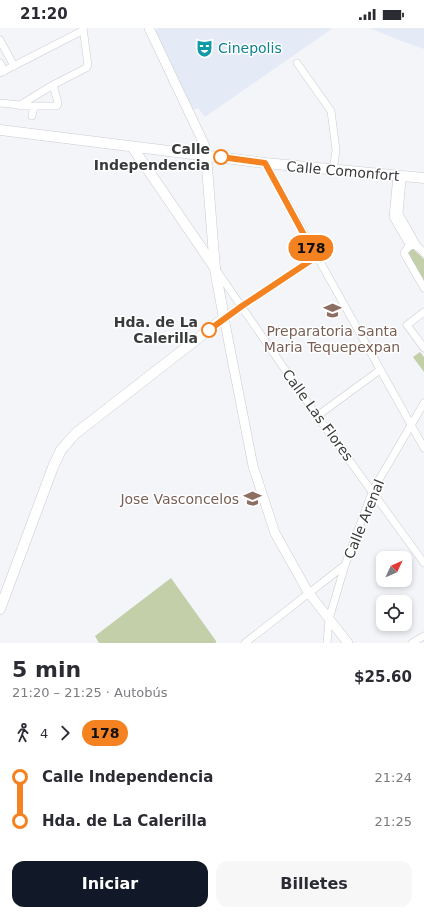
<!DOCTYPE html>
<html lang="es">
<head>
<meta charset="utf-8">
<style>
	body { margin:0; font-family:"DejaVu Sans",sans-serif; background:#f7f7f7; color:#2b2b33; height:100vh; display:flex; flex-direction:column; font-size:15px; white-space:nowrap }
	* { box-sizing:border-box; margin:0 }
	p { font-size:13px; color:#7c7c81 }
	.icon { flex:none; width:22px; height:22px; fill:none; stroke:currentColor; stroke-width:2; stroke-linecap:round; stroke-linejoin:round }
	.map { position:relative; height:615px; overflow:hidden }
	.side { display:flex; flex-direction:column; background:#fff; flex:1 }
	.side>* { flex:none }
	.badge { padding:0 8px; border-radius:13px; font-size:14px; line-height:26px }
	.needle { width:26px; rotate:46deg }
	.buttons { position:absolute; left:376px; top:523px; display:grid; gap:8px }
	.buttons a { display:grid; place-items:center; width:36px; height:36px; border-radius:8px; background:#fff; box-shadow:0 2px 6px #0003; font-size:20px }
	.map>.badge { position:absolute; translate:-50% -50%; box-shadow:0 0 0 2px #fff }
	.legs { display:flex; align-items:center; gap:6px; height:44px; padding:0 12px; font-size:13px }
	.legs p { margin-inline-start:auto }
	.headline { display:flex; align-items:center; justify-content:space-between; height:68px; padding:0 12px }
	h1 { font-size:22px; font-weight:600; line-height:30px }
	.primary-button { display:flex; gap:8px; margin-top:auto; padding:8px 12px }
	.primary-button a { flex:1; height:46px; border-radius:12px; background:#111827; color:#fff; font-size:16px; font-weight:600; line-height:46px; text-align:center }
	.primary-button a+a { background:#f7f7f7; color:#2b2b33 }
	ul { padding:0 12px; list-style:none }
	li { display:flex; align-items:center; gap:14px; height:44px; font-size:15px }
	li i { display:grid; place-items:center; width:6px; height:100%; margin:0 5px; background:currentColor }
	li i::after { content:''; width:10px; height:10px; margin:-5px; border:3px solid; border-radius:50%; background:#fff }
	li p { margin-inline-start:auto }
	li:first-child i { background:linear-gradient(#0000 50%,currentColor 0) }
	li:last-child i { background:linear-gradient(currentColor 50%,#0000 0) }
	.status { display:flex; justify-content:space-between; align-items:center; height:28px; padding:0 20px; background:#fff; direction:ltr }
	.status svg { height:11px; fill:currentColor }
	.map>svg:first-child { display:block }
	.built { fill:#e5ebf6 }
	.green { fill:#c3cfa8 }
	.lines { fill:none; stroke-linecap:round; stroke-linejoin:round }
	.minor-casing { stroke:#caccd0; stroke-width:8 }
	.tertiary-casing { stroke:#caccd0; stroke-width:10 }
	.secondary-casing { stroke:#caccd0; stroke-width:11 }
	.minor { stroke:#fff; stroke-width:7 }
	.tertiary { stroke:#fff; stroke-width:9 }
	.secondary { stroke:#fff; stroke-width:10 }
	.line-1-casing { stroke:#fff; stroke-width:9 }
	.line-1 { stroke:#f58220; stroke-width:6 }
	.stop-1-dot { fill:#fff; stroke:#f58220; stroke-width:2 }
	.labels { text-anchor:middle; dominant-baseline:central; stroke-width:3; stroke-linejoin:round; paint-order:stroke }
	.culture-label { font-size:14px; fill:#0d838f; stroke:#fff; text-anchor:start }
	.stop-label { font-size:14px; font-weight:bold; fill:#393a3b; stroke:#fff; text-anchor:end }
	.street-label { font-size:14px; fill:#393a3b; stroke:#fff }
	.education-label { font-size:14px; fill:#785e54; stroke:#fff }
</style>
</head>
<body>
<div class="status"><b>21:20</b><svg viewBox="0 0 49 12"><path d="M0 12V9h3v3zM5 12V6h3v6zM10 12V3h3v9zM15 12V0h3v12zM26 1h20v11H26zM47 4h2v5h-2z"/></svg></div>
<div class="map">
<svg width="424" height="615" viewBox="0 0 424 615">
	<rect width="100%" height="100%" fill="#f3f5f9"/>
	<g class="built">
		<path d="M 159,0 L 333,0 L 205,89 L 198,80 L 193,82 L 155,2 Z"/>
		<path d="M 369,0 L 424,0 L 424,21 L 399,12 Z"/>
	</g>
	<g class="green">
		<path d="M 412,220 L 424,231 L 424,258 L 406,224 Z"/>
		<path d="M 420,324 L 424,329 L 424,344 L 413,329 Z"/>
		<path d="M 171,550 L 216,613 L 216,615 L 99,615 L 95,608 Z"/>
	</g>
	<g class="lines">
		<defs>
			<g id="minor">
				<path d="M 0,12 L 14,38"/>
				<path d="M 0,35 L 4,43"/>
				<path d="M 297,35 L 331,83 L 336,122 L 333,143"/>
				<path d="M 0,45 L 82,3"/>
				<path d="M 0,75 L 20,77 L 53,57 L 86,40 L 88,37 L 83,0"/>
				<path d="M 20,78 L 57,78 L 58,75 L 53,57"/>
				<path d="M 32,88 L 34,79"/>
				<path d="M 265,135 L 424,420"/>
				<path d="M 397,148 L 393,189 L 410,218"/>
				<path d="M 402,151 L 399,186 L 417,218"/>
				<path d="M 424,225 C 417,216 410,214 404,225 L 424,260"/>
				<path d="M 217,243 L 317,388 L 424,535"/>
				<path d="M 424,284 L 407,297 L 424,320"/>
				<path d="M 224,290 L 316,229"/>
				<path d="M 317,388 L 380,342"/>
				<path d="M 245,615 L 345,537"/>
				<path d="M 327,615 L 329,591 L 345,537 L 373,462 L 424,375"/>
				<path d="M 412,615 L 424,608"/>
			</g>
			<g id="tertiary">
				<path d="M 149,0 L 205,118 L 206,127"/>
				<path d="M 224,290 L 253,438 L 275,505 L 308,564 L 348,615"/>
			</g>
			<g id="secondary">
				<path d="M 0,102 L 265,135 L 424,150"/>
				<path d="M 133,120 L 215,240"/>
				<path d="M 0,581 L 53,439 L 61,422 L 75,406 L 224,290 L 215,241 L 206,127"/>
			</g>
		</defs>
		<use href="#minor" class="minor-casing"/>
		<use href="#tertiary" class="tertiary-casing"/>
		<use href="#secondary" class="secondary-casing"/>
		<use href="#minor" class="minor"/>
		<use href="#tertiary" class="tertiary"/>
		<use href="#secondary" class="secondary"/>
	</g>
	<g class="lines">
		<defs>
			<path id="line-1" d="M 209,302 L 242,278 L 316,229 L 265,135 L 221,129"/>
		</defs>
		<use href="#line-1" class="line-1-casing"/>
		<use href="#line-1" class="line-1"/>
	</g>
	<defs>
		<symbol id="theatre-bare" viewBox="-9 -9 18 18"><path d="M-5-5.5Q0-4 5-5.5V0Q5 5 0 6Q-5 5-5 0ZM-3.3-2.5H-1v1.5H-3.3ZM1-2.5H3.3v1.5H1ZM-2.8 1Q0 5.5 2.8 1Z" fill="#0f9aa8" stroke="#fff" stroke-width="2.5" paint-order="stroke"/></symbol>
		<symbol id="university-bare" viewBox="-9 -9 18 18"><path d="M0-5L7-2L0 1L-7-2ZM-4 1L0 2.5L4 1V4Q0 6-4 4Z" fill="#8d6e63" stroke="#fff" stroke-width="2.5" paint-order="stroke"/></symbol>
		<symbol id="school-bare" viewBox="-9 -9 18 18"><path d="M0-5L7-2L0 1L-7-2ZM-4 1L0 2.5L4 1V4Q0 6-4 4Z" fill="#8d6e63" stroke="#fff" stroke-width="2.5" paint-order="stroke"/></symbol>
	</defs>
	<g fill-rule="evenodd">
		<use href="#theatre-bare" x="192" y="8" width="25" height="25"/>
		<use href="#university-bare" x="320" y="270" width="25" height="25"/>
		<use href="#school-bare" x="240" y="458" width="25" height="25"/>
	</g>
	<g class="stop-1-dot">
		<circle cx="221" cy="129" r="7"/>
		<circle cx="209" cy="302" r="7"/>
	</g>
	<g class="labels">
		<g class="culture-label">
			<text x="218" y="20">Cinepolis</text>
		</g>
		<g class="stop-label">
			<text x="210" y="121">Calle<tspan x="210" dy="16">Independencia</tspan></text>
			<text x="198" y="294">Hda. de La<tspan x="198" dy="16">Calerilla</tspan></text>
		</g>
		<g class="street-label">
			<text transform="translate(343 143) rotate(5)">Calle Comonfort</text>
			<text transform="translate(318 387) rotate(54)">Calle Las Flores</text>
			<text transform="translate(364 491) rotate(-68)">Calle Arenal</text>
		</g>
		<g class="education-label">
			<text x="332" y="303">Preparatoria Santa<tspan x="332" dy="16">Maria Tequepexpan</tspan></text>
			<text x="239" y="471" text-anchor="end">Jose Vasconcelos</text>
		</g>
	</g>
</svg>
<div class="buttons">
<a><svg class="needle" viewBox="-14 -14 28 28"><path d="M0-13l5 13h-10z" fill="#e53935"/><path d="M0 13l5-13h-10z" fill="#7c7c81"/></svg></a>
<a><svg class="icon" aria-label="locate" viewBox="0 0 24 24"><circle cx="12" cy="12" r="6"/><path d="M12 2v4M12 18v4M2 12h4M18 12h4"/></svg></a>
</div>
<b class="badge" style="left:311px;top:220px;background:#f58220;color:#111">178</b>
</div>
<section class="side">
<div class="headline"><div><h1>5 min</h1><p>21:20 – 21:25 · Autobús</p></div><b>$25.60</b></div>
<div class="legs"><svg class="icon" aria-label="walk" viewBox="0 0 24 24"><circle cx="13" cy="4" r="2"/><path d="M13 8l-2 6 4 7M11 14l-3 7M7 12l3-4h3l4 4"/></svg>4<svg class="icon" aria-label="forward" viewBox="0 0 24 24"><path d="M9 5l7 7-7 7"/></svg><b class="badge" style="background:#f58220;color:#111">178</b></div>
<ul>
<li><i style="color:#f58220"></i><b>Calle Independencia</b><p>21:24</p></li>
<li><i style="color:#f58220"></i><b>Hda. de La Calerilla</b><p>21:25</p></li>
</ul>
<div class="primary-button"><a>Iniciar</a><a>Billetes</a></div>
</section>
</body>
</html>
